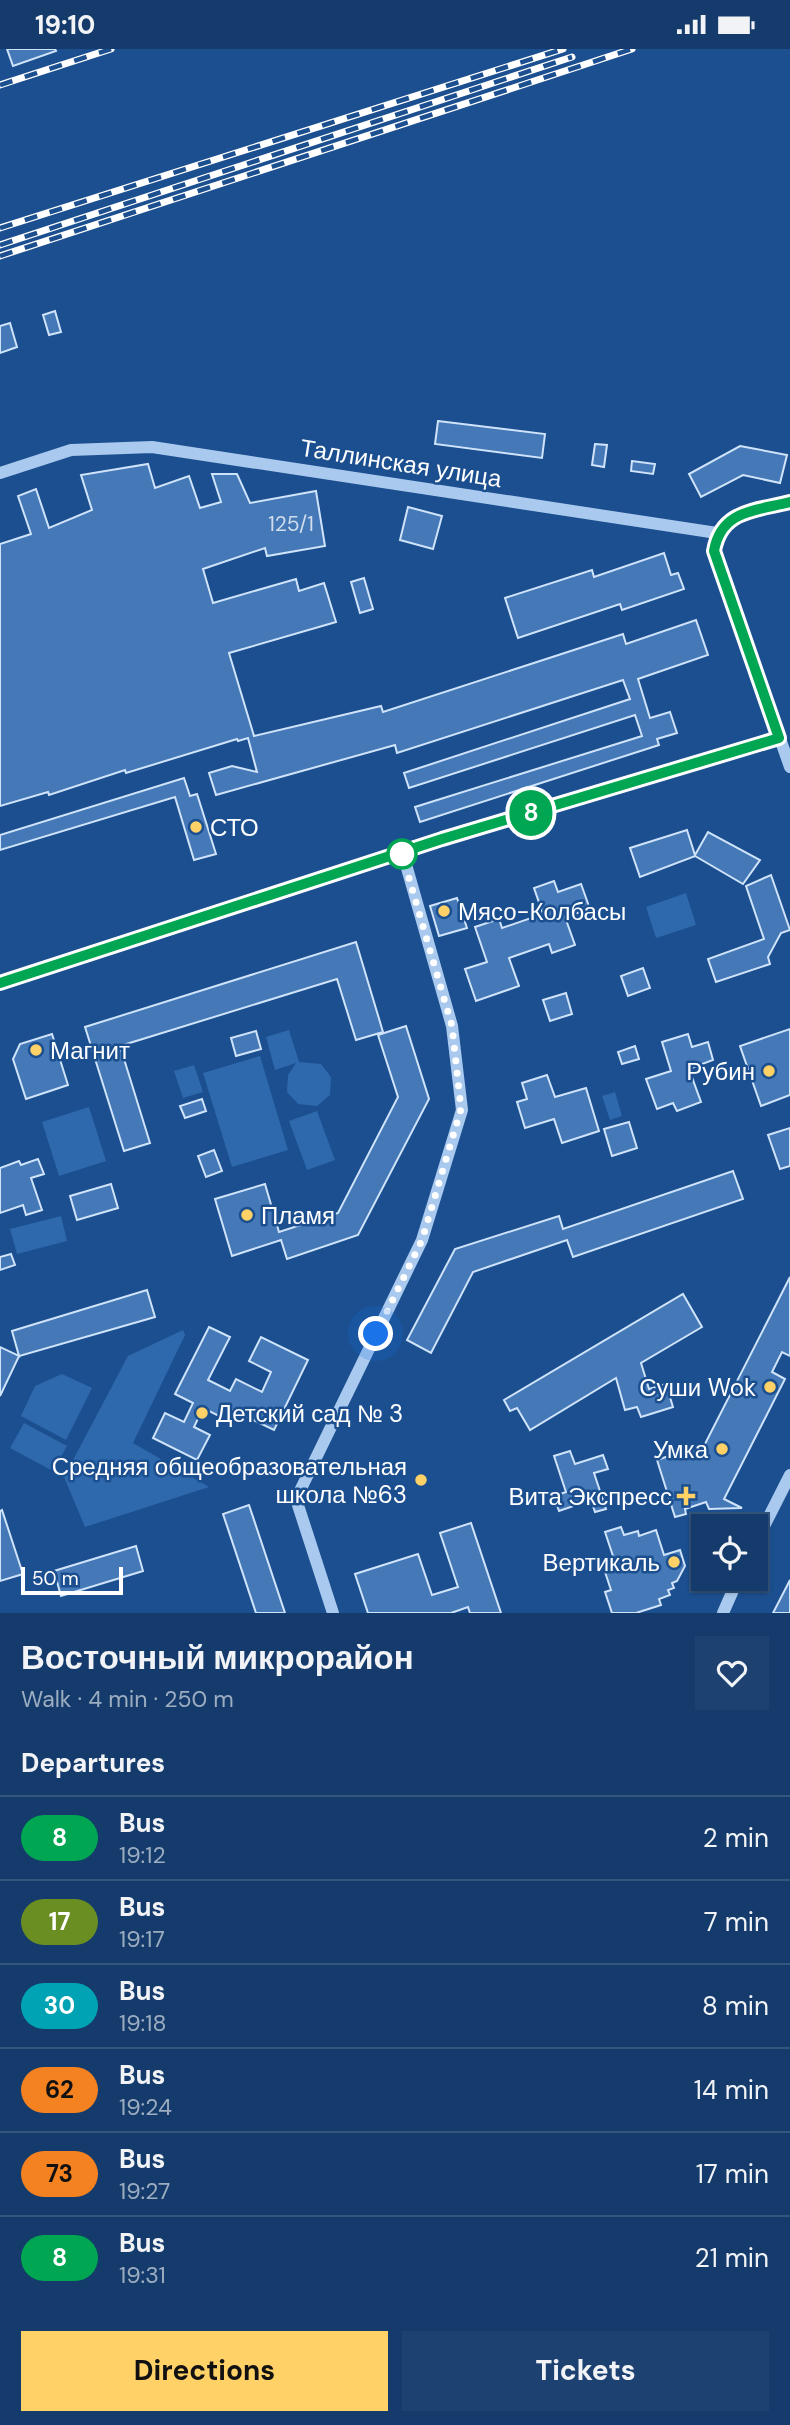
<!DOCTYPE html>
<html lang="en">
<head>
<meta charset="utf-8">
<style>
	body { margin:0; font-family:"DM Sans",sans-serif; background:#1d4271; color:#f1f3f6; height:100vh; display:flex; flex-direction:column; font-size:26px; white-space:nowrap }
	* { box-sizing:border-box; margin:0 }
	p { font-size:23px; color:#9dadc1 }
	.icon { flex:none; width:38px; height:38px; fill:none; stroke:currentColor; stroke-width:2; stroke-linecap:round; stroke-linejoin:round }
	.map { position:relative; height:1564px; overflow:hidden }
	.panel { display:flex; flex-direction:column; background:#143b6b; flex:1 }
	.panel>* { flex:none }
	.badge { padding:0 14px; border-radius:23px; font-size:24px; line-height:46px }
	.controls { position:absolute; left:691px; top:1465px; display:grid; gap:14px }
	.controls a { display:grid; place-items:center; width:77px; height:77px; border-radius:0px; background:#143b6b; box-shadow:0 2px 5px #0004,0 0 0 2px #33557e; font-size:35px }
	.scale { position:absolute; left:21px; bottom:18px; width:102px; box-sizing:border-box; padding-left:7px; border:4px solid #fff; border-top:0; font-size:19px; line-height:24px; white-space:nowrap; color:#fff; -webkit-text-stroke:5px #1b4f8f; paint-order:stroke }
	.you { position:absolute; width:35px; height:35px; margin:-18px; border:5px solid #fff; border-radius:50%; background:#1a73e8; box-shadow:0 0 0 10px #1a73e833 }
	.map>.badge { position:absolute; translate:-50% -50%; box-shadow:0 0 0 4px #fff }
	h2 { padding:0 21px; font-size:26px; line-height:63px }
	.round { display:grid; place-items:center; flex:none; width:74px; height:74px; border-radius:0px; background:#1d4271 }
	.overview { display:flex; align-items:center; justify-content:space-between; height:119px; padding:0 21px }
	h1 { font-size:33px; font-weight:700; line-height:52px }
	.action { display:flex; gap:14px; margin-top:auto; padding:14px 21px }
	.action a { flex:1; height:80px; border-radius:0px; background:#ffd166; color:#111; font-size:28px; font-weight:700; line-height:80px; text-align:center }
	.action a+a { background:#1d4271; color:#f1f3f6 }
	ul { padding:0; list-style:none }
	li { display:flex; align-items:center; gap:21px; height:84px; padding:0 21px; border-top:2px solid #33557e }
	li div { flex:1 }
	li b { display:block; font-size:26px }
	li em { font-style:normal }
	li .badge { min-width:77px; font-weight:700; text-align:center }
	.status { display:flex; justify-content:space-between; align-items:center; height:49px; padding:0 35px; background:#143b6b; direction:ltr }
	.status svg { height:19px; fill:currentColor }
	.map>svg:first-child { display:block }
	.green { fill:#2e69ad }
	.building { fill:#4478b7; stroke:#cfe3fa; stroke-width:2 }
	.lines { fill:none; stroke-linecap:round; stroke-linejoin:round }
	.minor { stroke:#a9c9ee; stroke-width:12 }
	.rail-casing { stroke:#fff; stroke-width:7 }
	.rail { stroke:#1b4f8f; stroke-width:4.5; stroke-dasharray:13; stroke-linecap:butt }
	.line-casing { stroke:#fff; stroke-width:16 }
	.line { stroke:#00a651; stroke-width:10 }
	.walk { stroke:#fff; stroke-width:7; stroke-dasharray:0 12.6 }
	.poi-dot { fill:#ffd166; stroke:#1b4f8f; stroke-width:2.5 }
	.stop-dot { fill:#fff; stroke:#00a651; stroke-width:3.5 }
	.labels { text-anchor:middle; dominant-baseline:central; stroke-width:5; stroke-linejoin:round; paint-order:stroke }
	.number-label { font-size:21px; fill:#d0dded }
	.street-label { font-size:24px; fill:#fff; stroke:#1b4f8f }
	.poi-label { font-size:24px; fill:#fff; stroke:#1b4f8f; text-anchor:end }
</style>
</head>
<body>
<div class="status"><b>19:10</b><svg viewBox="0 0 49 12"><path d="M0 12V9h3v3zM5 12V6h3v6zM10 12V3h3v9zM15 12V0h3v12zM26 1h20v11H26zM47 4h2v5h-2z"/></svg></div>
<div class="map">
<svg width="790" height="1564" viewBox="0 0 790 1564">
	<rect width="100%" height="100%" fill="#1b4f8f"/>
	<g class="green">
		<path d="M 686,844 L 696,876 L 656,889 L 646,858 Z"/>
		<path d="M 289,981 L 299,1013 L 321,1015 L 331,1028 L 330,1046 L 317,1057 L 298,1055 L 287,1043 L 288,1026 L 296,1014 L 275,1021 L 266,988 Z"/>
		<path d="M 260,1007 L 288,1101 L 232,1118 L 203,1024 Z"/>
		<path d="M 194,1016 L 203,1043 L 183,1049 L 174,1022 Z"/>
		<path d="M 615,1043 L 622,1067 L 610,1071 L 602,1047 Z"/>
		<path d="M 89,1058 L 106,1112 L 59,1127 L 42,1073 Z"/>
		<path d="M 317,1062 L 335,1111 L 307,1121 L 289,1072 Z"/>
		<path d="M 61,1167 L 67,1192 L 17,1205 L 10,1180 Z"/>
		<path d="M 183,1281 L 185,1286 L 133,1394 L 209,1438 L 85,1478 L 64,1428 L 128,1307 Z"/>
		<path d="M 62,1325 L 92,1339 L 66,1391 L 21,1367 L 35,1337 Z"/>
		<path d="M 24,1374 L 67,1397 L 53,1422 L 10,1399 Z"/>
	</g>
	<g class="building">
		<path d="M 7,0 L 55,0 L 56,2 L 13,17 Z"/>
		<path d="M 55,262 L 61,283 L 49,286 L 43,266 Z"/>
		<path d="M 10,274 L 17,298 L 0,304 L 0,277 Z"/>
		<path d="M 438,372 L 545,385 L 542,409 L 435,395 Z"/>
		<path d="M 595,395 L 607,396 L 604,418 L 592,416 Z"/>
		<path d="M 740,397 L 787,406 L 780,434 L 743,426 L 701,448 L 689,425 Z"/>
		<path d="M 632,412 L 655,415 L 653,425 L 631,422 Z"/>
		<path d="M 148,415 L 155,439 L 189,427 L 200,459 L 221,453 L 212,425 L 237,425 L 250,454 L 316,442 L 325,497 L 267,507 L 265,499 L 203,520 L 213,554 L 296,530 L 299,542 L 324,534 L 336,573 L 229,604 L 254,687 L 381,657 L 383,663 L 623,585 L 626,595 L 696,571 L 708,606 L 638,630 L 650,669 L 670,663 L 677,684 L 657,690 L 659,696 L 420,773 L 415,758 L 642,687 L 635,666 L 409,739 L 404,724 L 630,650 L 623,631 L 397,704 L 395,696 L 216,746 L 209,724 L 232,717 L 257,723 L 248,689 L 238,692 L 237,690 L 126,724 L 125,721 L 49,746 L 48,743 L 0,757 L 0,495 L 31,485 L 18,447 L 36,440 L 49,479 L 92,461 L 81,426 Z"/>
		<path d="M 408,458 L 442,467 L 433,500 L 400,491 Z"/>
		<path d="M 664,504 L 671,526 L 678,524 L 684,540 L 622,561 L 620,555 L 518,589 L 505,549 L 592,521 L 594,528 Z"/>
		<path d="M 364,529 L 373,560 L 360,564 L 351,533 Z"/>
		<path d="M 184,729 L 190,747 L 197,745 L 216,805 L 194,811 L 175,748 L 0,801 L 0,786 Z"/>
		<path d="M 687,781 L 695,806 L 708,783 L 760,811 L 743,835 L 695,807 L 640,828 L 630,799 Z"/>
		<path d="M 771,826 L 790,881 L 781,884 L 768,908 L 770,915 L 716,933 L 708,910 L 764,890 L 746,837 Z"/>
		<path d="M 554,832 L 558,843 L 581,835 L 590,860 L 565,868 L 575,896 L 552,904 L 549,895 L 509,909 L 519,937 L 476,952 L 465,920 L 487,913 L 475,878 L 499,870 L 502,879 L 543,865 L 534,839 Z"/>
		<path d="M 457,849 L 467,879 L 439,887 L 430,857 Z"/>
		<path d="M 356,893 L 383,983 L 356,991 L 337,930 L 120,997 L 150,1094 L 124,1102 L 85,978 Z"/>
		<path d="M 643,919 L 650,939 L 628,947 L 621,927 Z"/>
		<path d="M 566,944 L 572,965 L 550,972 L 543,951 Z"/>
		<path d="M 406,977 L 429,1050 L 358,1186 L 287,1210 L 281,1191 L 232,1207 L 215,1150 L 265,1135 L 279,1183 L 338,1164 L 398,1048 L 378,986 Z"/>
		<path d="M 790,980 L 790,1046 L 761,1057 L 740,997 Z"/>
		<path d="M 256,982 L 261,1000 L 236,1007 L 231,989 Z"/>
		<path d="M 52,985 L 68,1036 L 26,1050 L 13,1010 L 20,995 Z"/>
		<path d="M 688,985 L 692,998 L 708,993 L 713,1011 L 689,1020 L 701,1053 L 677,1062 L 673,1054 L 657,1060 L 646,1030 L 671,1022 L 662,993 Z"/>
		<path d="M 635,997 L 639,1010 L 622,1015 L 618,1003 Z"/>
		<path d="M 547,1026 L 555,1048 L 586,1039 L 599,1082 L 562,1094 L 554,1070 L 525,1079 L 517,1053 L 527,1050 L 522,1034 Z"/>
		<path d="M 202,1050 L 206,1062 L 185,1069 L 180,1057 Z"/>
		<path d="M 629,1073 L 637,1099 L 612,1107 L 604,1080 Z"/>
		<path d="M 790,1079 L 790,1117 L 780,1120 L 768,1086 Z"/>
		<path d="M 214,1101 L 222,1122 L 206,1128 L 198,1107 Z"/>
		<path d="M 38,1110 L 44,1125 L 31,1129 L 42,1161 L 26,1166 L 23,1156 L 0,1164 L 0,1119 L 19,1112 L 21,1116 Z"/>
		<path d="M 733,1122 L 743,1150 L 573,1208 L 567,1191 L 473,1223 L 431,1304 L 407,1291 L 455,1200 L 559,1167 L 563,1180 Z"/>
		<path d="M 111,1135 L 118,1159 L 77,1171 L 70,1147 Z"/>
		<path d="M 11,1205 L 15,1216 L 0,1221 L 0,1208 Z"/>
		<path d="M 790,1228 L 790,1307 L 782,1303 L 772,1323 L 785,1330 L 724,1450 L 742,1459 L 709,1460 L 706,1453 L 685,1460 L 686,1465 L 675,1468 L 657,1411 L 705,1395 Z"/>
		<path d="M 147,1241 L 155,1268 L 19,1307 L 0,1347 L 0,1298 L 19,1307 L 12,1282 Z"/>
		<path d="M 683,1245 L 702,1278 L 641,1314 L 649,1340 L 666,1335 L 673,1358 L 641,1368 L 637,1358 L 625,1361 L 616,1329 L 530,1381 L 517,1359 L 510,1362 L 504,1351 Z"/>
		<path d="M 209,1278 L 230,1288 L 208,1331 L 230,1342 L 236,1330 L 262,1343 L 271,1323 L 249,1312 L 261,1288 L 308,1311 L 274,1381 L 224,1357 L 219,1367 L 203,1359 L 194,1378 L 210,1386 L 197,1411 L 153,1389 L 165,1364 L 184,1373 L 193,1354 L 175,1345 Z"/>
		<path d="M 570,1402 L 575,1415 L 603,1406 L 608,1420 L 594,1424 L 606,1460 L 595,1463 L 591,1451 L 559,1462 L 554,1447 L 566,1443 L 554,1407 Z"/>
		<path d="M 249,1456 L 285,1564 L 256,1564 L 223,1465 Z"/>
		<path d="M 2,1461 L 23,1525 L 0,1532 L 0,1462 Z"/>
		<path d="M 471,1474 L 501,1564 L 470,1564 L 468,1558 L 451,1564 L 368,1564 L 355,1525 L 418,1505 L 432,1546 L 458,1538 L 440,1484 Z"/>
		<path d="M 621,1478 L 624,1486 L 638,1482 L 639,1487 L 656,1481 L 664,1506 L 680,1501 L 685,1517 L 677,1532 L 672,1534 L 674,1539 L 668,1541 L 670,1546 L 659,1550 L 661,1556 L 636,1564 L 612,1564 L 605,1543 L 611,1541 L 605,1523 L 617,1519 L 605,1483 Z"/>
		<path d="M 136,1497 L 143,1522 L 61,1547 L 54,1522 Z"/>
		<path d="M 790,1531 L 790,1564 L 773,1564 Z"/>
	</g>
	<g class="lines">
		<g class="minor">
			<path d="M 0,424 L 71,401 L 152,398 L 717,484"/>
			<path d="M 717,484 L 714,502 L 790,718"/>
			<path d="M 717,484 L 733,468 L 790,453"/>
			<path d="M 0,934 L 442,790 L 780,689"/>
			<path d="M 756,1493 L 790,1426"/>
			<path d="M 333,1564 L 296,1450 L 422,1191 L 462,1061 L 452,977 L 403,805"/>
			<path d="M 723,1564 L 738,1530"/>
		</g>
		<defs>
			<g id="rail">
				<path d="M 0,36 L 111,0"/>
				<path d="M 0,179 L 563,0"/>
				<path d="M 0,196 L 572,8"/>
				<path d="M 0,207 L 632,0"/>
			</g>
		</defs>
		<use href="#rail" class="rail-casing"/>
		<use href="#rail" class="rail"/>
	</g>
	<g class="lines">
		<defs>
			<path id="line" d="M 0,934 L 442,790 L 779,689 L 714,502 C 721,461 755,462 790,453"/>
		</defs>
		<use href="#line" class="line-casing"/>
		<use href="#line" class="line"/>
		<path class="walk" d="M 376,1285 L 422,1191 L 461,1060 L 452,977 L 402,805"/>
	</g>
	<g class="poi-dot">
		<circle cx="196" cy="778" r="7"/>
		<circle cx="444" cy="862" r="7"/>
		<circle cx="36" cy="1001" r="7"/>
		<circle cx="769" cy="1022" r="7"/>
		<circle cx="247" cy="1166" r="7"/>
		<circle cx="770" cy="1338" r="7"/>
		<circle cx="202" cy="1364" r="7"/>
		<circle cx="722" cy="1400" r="7"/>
		<circle cx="421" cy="1431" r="7"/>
		<path d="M682.5 1436.5h7v7h7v7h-7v7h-7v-7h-7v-7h7z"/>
		<circle cx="674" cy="1513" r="7"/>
	</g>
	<circle class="stop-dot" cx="402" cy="805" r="14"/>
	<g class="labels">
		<g class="number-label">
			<text x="291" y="475">125/1</text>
		</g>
		<g class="street-label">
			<text transform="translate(401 414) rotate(9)">Таллинская улица</text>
		</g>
		<g class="poi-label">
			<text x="210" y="778" text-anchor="start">СТО</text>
			<text x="458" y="862" text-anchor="start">Мясо-Колбасы</text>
			<text x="50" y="1001" text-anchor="start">Магнит</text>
			<text x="755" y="1022">Рубин</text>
			<text x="261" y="1166" text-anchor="start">Пламя</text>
			<text x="756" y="1338">Суши Wok</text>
			<text x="216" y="1364" text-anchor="start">Детский сад № 3</text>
			<text x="708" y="1400">Умка</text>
			<text x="407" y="1417">Средняя общеобразовательная<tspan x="407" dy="28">школа №63</tspan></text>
			<text x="672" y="1447">Вита Экспресс</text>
			<text x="660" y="1513">Вертикаль</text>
		</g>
	</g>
</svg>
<div class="controls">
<a><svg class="icon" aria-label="locate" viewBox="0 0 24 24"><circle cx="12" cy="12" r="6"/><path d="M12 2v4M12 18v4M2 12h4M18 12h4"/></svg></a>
</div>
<div class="scale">50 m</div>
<div class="you" style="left:376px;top:1285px"></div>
<b class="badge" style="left:531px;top:764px;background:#00a651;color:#fff">8</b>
</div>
<section class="panel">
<div class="overview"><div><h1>Восточный микрорайон</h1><p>Walk · 4 min · 250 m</p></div><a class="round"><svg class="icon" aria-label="heart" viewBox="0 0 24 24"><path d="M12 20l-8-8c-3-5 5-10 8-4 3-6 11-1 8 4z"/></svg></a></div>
<h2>Departures</h2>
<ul>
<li><span class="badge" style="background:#00a651;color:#fff">8</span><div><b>Bus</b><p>19:12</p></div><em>2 min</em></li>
<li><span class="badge" style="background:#6b8e23;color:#fff">17</span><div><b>Bus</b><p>19:17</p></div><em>7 min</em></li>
<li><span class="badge" style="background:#00a3b4;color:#fff">30</span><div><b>Bus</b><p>19:18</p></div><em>8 min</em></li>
<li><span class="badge" style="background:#f58220;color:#111">62</span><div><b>Bus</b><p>19:24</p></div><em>14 min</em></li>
<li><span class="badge" style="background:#f58220;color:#111">73</span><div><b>Bus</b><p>19:27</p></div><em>17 min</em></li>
<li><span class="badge" style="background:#00a651;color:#fff">8</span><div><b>Bus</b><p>19:31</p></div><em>21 min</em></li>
</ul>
<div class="action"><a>Directions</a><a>Tickets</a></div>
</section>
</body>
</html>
